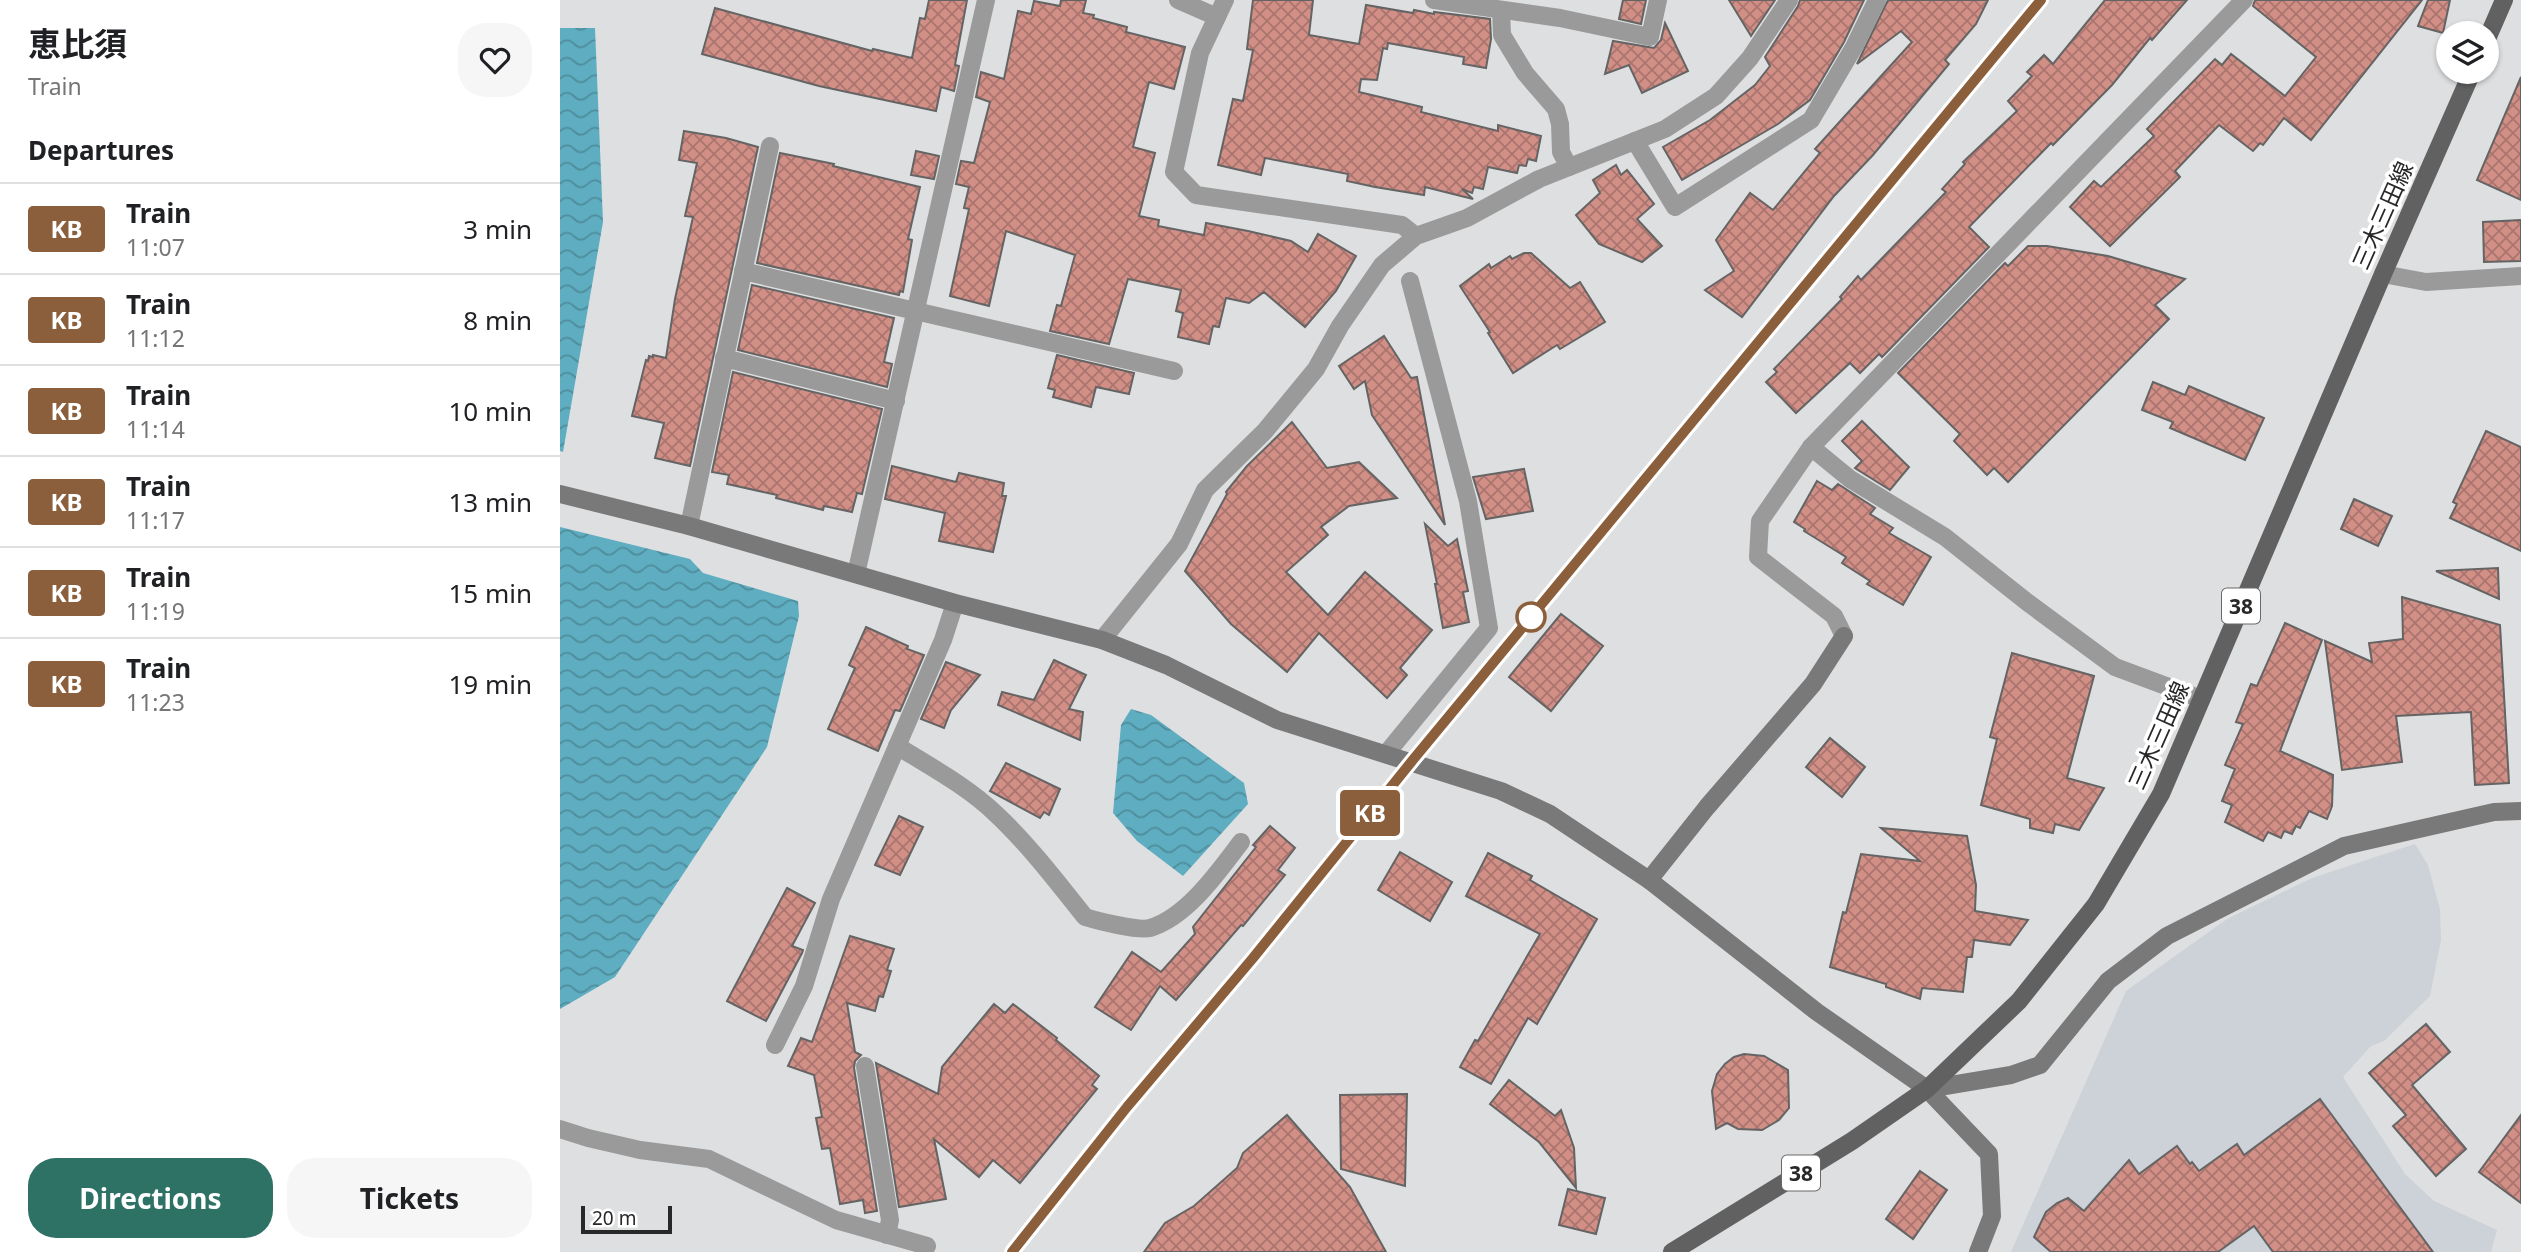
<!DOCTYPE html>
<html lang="en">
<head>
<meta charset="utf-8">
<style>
	body { margin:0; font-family:"Noto Sans","Noto Sans JP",sans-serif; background:#f6f6f6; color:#202124; height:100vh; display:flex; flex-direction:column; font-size:26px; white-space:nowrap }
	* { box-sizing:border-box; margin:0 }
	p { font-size:23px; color:#757577 }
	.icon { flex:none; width:38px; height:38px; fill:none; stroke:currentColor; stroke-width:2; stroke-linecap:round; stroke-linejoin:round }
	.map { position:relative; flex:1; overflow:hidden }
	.details { display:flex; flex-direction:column; background:#fff; width:560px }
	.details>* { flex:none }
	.badge { padding:0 14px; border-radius:5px; font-size:24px; line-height:46px }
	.fabs { position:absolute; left:1876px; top:21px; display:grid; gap:14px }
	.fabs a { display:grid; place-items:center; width:63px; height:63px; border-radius:50%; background:#fff; box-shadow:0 2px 5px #0004; font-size:35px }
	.scale { position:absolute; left:21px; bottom:18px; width:91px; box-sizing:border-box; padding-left:7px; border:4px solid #282829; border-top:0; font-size:19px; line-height:24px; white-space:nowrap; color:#282829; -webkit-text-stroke:5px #fff; paint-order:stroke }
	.map>.badge { position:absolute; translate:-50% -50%; box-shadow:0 0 0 4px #fff }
	h2 { padding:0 28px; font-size:26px; line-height:63px }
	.round { display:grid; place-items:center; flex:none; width:74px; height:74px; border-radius:28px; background:#f6f6f6 }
	.headline { display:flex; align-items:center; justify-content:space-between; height:119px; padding:0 28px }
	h1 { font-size:33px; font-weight:700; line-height:52px }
	.cta { display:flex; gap:14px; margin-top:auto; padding:14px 28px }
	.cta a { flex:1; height:80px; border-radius:28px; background:#2e7266; color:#fff; font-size:28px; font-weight:700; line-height:80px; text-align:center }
	.cta a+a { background:#f6f6f6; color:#202124 }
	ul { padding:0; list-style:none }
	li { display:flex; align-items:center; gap:21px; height:91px; padding:0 28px; border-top:2px solid #e0e0e0 }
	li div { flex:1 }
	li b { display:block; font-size:26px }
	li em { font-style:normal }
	li .badge { min-width:77px; font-weight:700; text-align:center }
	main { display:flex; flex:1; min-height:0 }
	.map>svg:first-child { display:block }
	.built { fill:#cdd2d9 }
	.water { fill:url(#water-waves) }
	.building { fill:url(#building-cross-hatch); stroke:#656464; stroke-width:2 }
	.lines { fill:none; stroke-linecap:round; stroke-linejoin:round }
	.street { stroke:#9b9a9a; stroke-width:18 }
	.secondary { stroke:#7a7979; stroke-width:18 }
	.primary { stroke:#626161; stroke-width:18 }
	.rail { stroke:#676768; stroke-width:5; stroke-dasharray:12 12; stroke-linecap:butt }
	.line-casing { stroke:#fff; stroke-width:16 }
	.line { stroke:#8b5e3c; stroke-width:10 }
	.stop-dot { fill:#fff; stroke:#8b5e3c; stroke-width:3.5 }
	.labels { text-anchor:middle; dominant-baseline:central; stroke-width:7; stroke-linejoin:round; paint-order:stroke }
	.shield { fill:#fff; stroke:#686869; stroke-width:2 }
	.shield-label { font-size:21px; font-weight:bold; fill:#282829 }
	.street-label { font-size:23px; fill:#282829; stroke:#fff }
</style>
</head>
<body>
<main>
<section class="details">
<div class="headline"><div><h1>恵比須</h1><p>Train</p></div><a class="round"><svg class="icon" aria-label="heart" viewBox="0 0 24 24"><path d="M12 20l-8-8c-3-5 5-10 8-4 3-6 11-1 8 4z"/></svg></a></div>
<h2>Departures</h2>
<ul>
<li><span class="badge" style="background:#8b5e3c;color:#fff">KB</span><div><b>Train</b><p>11:07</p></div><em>3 min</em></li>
<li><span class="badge" style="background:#8b5e3c;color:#fff">KB</span><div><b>Train</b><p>11:12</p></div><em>8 min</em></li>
<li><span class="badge" style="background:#8b5e3c;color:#fff">KB</span><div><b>Train</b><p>11:14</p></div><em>10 min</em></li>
<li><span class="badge" style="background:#8b5e3c;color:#fff">KB</span><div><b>Train</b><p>11:17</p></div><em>13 min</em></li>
<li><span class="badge" style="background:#8b5e3c;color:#fff">KB</span><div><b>Train</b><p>11:19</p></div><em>15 min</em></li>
<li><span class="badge" style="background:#8b5e3c;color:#fff">KB</span><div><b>Train</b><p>11:23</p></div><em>19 min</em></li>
</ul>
<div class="cta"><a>Directions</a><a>Tickets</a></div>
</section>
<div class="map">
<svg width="1961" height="1252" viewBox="0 0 1961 1252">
	<defs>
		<pattern id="water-waves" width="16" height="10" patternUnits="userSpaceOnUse" patternTransform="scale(1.75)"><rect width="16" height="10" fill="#5eadc0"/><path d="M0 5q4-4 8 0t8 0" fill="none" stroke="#4e8d9c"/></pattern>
		<pattern id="building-cross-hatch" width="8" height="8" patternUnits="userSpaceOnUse" patternTransform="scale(1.75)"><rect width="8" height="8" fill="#d28f86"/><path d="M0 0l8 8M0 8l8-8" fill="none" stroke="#aa756e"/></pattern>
	</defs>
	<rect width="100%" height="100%" fill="#dedfe0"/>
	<path class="built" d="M 1855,844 L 1868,865 L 1880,909 L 1881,940 L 1870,996 L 1824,1041 L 1811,1046 L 1783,1077 L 1845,1174 L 1874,1201 L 1937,1230 L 1931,1252 L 1451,1252 L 1566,991 L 1667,919 L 1752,878 Z"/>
	<g class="water">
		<path d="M 0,28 L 35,28 L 43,222 L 3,452 L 0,451 Z"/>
		<path d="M 0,527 L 130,559 L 143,573 L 238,601 L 239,616 L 207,747 L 55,977 L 0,1009 Z"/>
		<path d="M 571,709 L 591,715 L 684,783 L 688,804 L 623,876 L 577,841 L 553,813 L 561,725 Z"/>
	</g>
	<g class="building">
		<path d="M 369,0 L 407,0 L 395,65 L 399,66 L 394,91 L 381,87 L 376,111 L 259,86 L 142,54 L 155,8 L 312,51 L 313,49 L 352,58 L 360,18 L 365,19 Z"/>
		<path d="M 501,0 L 526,0 L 523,13 L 534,15 L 533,18 L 567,27 L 566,32 L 625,47 L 614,89 L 589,82 L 573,147 L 595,153 L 579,216 L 599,220 L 598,226 L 644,235 L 646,223 L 688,231 L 731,241 L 748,252 L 758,234 L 796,256 L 776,291 L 745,327 L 704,292 L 689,303 L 666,298 L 659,327 L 653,326 L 649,344 L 618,337 L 623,313 L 616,311 L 621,290 L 568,279 L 549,344 L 490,331 L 497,305 L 501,306 L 515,255 L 446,231 L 429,306 L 390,296 L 409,209 L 404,208 L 409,187 L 396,184 L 401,161 L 414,163 L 430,102 L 416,97 L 421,72 L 444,79 L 458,11 L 471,14 L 474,1 L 500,6 Z"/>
		<path d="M 693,0 L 753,0 L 749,35 L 799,44 L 806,5 L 853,13 L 854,10 L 874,14 L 874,12 L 930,19 L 931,39 L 926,68 L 903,64 L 904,57 L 828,43 L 827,49 L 823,48 L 817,80 L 801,79 L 799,92 L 862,107 L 861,112 L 938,131 L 938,125 L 981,136 L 976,161 L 968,159 L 966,166 L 959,165 L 957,173 L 928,167 L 923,189 L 914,187 L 912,193 L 902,189 L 913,199 L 865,187 L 864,195 L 815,187 L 787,181 L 788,174 L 705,158 L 701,175 L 658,165 L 673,99 L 683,101 L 693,50 L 687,49 Z"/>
		<path d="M 1063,0 L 1086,0 L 1081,24 L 1059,19 Z"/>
		<path d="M 1169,0 L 1215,0 L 1191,36 Z"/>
		<path d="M 1240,0 L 1304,0 L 1284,42 L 1250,100 L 1218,124 L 1122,180 L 1103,147 L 1150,120 L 1195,85 L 1210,66 L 1205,57 L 1238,6 Z"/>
		<path d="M 1328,0 L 1428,0 L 1416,24 L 1385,60 L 1389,64 L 1313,155 L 1274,196 L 1182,317 L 1145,290 L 1174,271 L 1156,240 L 1190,193 L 1213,210 L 1260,153 L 1255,149 L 1352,42 L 1341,31 L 1297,64 Z"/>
		<path d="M 1545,0 L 1627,0 L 1592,40 L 1590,38 L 1552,85 L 1493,145 L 1491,143 L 1409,227 L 1429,247 L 1322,357 L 1319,354 L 1300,373 L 1290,363 L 1236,413 L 1206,382 L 1217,372 L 1214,369 L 1282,299 L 1280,297 L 1298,276 L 1301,280 L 1386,192 L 1382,189 L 1405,164 L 1403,162 L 1457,111 L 1448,101 L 1472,76 L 1467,72 L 1484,55 L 1493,64 Z"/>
		<path d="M 1695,0 L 1862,0 L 1751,140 L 1724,118 L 1703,145 L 1700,143 L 1693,151 L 1659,125 L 1615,171 L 1620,177 L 1550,246 L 1510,207 L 1534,181 L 1541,187 L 1594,136 L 1587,129 L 1655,59 L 1662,65 L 1671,54 L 1725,96 L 1756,57 L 1693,6 Z"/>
		<path d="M 1868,0 L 1890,0 L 1883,33 L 1858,26 Z"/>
		<path d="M 1105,23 L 1128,71 L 1082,93 L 1069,65 L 1045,74 L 1053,41 L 1094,48 L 1101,40 Z"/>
		<path d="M 1961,77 L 1961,200 L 1917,180 Z"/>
		<path d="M 124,131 L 166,138 L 198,147 L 130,466 L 95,458 L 104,423 L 72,416 L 86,360 L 88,361 L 89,356 L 93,357 L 93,355 L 106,358 L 115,299 L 133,217 L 125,216 L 137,163 L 119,160 Z"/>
		<path d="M 356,151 L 379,156 L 374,179 L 351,175 Z"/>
		<path d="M 220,153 L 274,164 L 273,166 L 360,187 L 348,239 L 352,240 L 343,292 L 340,291 L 339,295 L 197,263 Z"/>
		<path d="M 1056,165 L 1061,175 L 1067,170 L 1094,204 L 1077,219 L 1102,246 L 1082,262 L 1039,244 L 1016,215 L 1040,193 L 1033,180 Z"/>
		<path d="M 1961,220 L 1961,261 L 1924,262 L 1923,222 Z"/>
		<path d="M 1468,246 L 1487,246 L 1548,256 L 1625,279 L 1595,305 L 1609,319 L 1448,482 L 1434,468 L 1427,475 L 1394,441 L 1400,434 L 1338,373 L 1445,263 L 1448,266 Z"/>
		<path d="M 964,253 L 971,253 L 1010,288 L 1020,282 L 1045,322 L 1000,349 L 997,345 L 953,373 L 928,333 L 930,332 L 900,286 L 929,264 L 931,268 L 950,256 L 952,259 Z"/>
		<path d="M 192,285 L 334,318 L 324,362 L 332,364 L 327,387 L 178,350 Z"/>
		<path d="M 824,336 L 851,378 L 857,377 L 885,525 L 812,415 L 805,381 L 794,389 L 779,366 Z"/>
		<path d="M 497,355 L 574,373 L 569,394 L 536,387 L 531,407 L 493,397 L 495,390 L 488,388 Z"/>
		<path d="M 173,372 L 322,409 L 302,494 L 297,493 L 292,512 L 264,506 L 263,510 L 216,498 L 217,495 L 167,484 L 169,475 L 152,472 Z"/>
		<path d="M 1593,382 L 1625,395 L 1629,386 L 1704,418 L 1685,460 L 1610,428 L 1613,422 L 1582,410 Z"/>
		<path d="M 1302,421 L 1349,467 L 1330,490 L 1295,468 L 1302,461 L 1282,441 Z"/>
		<path d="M 732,422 L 767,468 L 799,462 L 837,498 L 789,506 L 761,527 L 768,535 L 726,572 L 768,615 L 805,572 L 872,630 L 840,668 L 847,675 L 827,698 L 759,633 L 727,672 L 671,624 L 625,571 L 667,494 L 666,492 L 687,466 Z"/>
		<path d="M 1926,431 L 1961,447 L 1961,551 L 1890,518 L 1897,504 L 1893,502 Z"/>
		<path d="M 332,466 L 396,482 L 399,473 L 444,483 L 442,496 L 446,496 L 433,552 L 379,541 L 385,513 L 325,499 Z"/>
		<path d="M 964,469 L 973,511 L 926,519 L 913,477 Z"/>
		<path d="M 1257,481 L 1272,490 L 1278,484 L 1315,508 L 1310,514 L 1333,528 L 1329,533 L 1371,557 L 1343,605 L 1307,584 L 1310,581 L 1282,563 L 1286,557 L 1244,531 L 1245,529 L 1234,522 Z"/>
		<path d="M 1794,499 L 1832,516 L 1818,546 L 1781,529 Z"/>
		<path d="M 865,524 L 888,546 L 897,539 L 908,591 L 903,592 L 909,622 L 883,628 L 875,584 L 877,584 Z"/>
		<path d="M 1938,568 L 1939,599 L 1876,571 Z"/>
		<path d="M 1842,597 L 1940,625 L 1949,783 L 1915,785 L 1911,712 L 1836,716 L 1842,762 L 1782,770 L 1765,641 L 1812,662 L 1809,643 L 1843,639 Z"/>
		<path d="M 1001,614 L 1043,646 L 991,711 L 949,677 Z"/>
		<path d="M 1725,623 L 1762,640 L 1720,751 L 1773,775 L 1772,806 L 1767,819 L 1749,811 L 1740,828 L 1736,826 L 1732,834 L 1724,831 L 1721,838 L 1708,832 L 1703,841 L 1665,822 L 1672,805 L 1662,801 L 1675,769 L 1665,765 L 1683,724 L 1676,722 L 1691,684 L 1697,686 Z"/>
		<path d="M 306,627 L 348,646 L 347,649 L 364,655 L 340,711 L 335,710 L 318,751 L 268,729 L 295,668 L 289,665 Z"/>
		<path d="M 1452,653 L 1534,676 L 1507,778 L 1544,788 L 1519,830 L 1495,824 L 1493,833 L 1470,828 L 1470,819 L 1421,805 L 1437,739 L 1430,737 Z"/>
		<path d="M 494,660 L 526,675 L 509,709 L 523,712 L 520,740 L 438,705 L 442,692 L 474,700 Z"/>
		<path d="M 386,662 L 420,675 L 391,710 L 384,728 L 361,719 Z"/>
		<path d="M 1270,738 L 1305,767 L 1282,797 L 1246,767 Z"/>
		<path d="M 446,763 L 500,789 L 489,815 L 484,812 L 480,818 L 430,791 Z"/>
		<path d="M 339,816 L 363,827 L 340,875 L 315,865 Z"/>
		<path d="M 710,826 L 735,848 L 718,870 L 725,875 L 683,926 L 681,925 L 616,1000 L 600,986 L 571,1030 L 535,1007 L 572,952 L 601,972 L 635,934 L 633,927 L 696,847 L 693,845 Z"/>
		<path d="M 1321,828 L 1407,836 L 1416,885 L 1415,911 L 1468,920 L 1450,945 L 1414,940 L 1412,957 L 1407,957 L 1403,992 L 1362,988 L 1360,999 L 1326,987 L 1326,984 L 1270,967 L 1283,912 L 1286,913 L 1301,854 L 1360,861 Z"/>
		<path d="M 840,852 L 892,882 L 870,921 L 818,890 Z"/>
		<path d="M 928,853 L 972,876 L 970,880 L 1037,919 L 977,1024 L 968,1018 L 931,1084 L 900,1067 L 915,1040 L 918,1041 L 980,934 L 906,896 Z"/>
		<path d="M 227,888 L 255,903 L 232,946 L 243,950 L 242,953 L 206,1021 L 167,1001 Z"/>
		<path d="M 290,936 L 334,949 L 327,970 L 331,971 L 323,997 L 319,996 L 315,1011 L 287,1003 L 295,1052 L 301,1055 L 295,1061 L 294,1068 L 317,1211 L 305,1213 L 303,1200 L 280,1204 L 270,1148 L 262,1149 L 256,1118 L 262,1117 L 254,1075 L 228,1066 L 241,1038 L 252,1042 Z"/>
		<path d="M 434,1004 L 445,1013 L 453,1004 L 497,1038 L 496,1040 L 539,1076 L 532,1085 L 537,1089 L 460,1183 L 433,1160 L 419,1177 L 374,1139 L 386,1199 L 339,1207 L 316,1063 L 378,1094 L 382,1067 Z"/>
		<path d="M 1866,1024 L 1890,1052 L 1852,1085 L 1906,1149 L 1876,1176 L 1833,1126 L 1846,1115 L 1809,1073 Z"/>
		<path d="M 1184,1054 L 1204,1056 L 1228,1070 L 1229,1108 L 1219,1120 L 1202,1130 L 1178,1129 L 1167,1123 L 1156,1129 L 1152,1091 L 1157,1074 L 1165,1064 L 1174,1057 Z"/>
		<path d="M 949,1080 L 995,1116 L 1001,1110 L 1014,1148 L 1016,1188 L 979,1142 L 930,1104 Z"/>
		<path d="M 847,1094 L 845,1186 L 781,1169 L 780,1095 Z"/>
		<path d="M 1760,1099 L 1873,1252 L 1713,1252 L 1694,1226 L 1658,1252 L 1491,1252 L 1474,1237 L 1486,1212 L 1497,1203 L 1508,1198 L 1524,1211 L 1569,1160 L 1579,1174 L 1617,1146 L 1630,1164 L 1632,1162 L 1639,1171 L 1677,1144 L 1684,1155 Z"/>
		<path d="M 727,1115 L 790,1187 L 826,1252 L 584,1252 L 605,1223 L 634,1206 L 677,1168 L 683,1153 Z"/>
		<path d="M 1961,1115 L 1961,1203 L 1919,1172 Z"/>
		<path d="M 1360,1171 L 1387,1190 L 1353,1239 L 1326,1219 Z"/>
		<path d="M 1008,1189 L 1045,1198 L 1036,1234 L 999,1225 Z"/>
	</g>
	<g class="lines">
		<g class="street">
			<path d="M 618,0 L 657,17"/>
			<path d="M 665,0 L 640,53 L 614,172 L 636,195 L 842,225 L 856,236"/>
			<path d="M 874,0 L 1000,18 L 1090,37 L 1098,0"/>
			<path d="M 941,10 L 942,35 L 965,73 L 996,109 L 1000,124 L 1001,152 L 1009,167"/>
			<path d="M 1075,141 L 1115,207 L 1251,120 L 1294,47 L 1317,0"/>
			<path d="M 183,271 L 614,371"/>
			<path d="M 1823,274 L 1866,282 L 1961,276"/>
			<path d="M 164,358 L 336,401"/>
			<path d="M 1251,447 L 1290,479 L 1385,537 L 1467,602 L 1555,667 L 1641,699"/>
			<path d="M 129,526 L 210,146"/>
			<path d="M 296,574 L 426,0"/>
			<path d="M 1284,636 L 1274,616 L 1198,557 L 1200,521 L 1251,447 L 1684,0"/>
			<path d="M 542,640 L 619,544 L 645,490 L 705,431 L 756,369 L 780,326 L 822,265 L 856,236 L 907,218 L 979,179 L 1105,129 L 1156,96 L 1190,58 L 1229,0"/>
			<path d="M 337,746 C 371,767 408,787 436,814 C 469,845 497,882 525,917 C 538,921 578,931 590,928 C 627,917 659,871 681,842"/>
			<path d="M 826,754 L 929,628 L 908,501 L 850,281"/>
			<path d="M 215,1045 L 244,986 L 271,899 L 383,640 L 395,603"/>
			<path d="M 305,1066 L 330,1220 L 327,1235"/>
			<path d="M 0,1129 L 28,1138 L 80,1150 L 149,1159 L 276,1220 L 367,1246"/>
		</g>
		<g class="secondary">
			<path d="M 0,494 L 129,526 L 395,603 L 542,640 L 606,665 L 717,720 L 941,791 L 990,814 L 1089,880 L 1257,1012 L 1367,1089 L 1429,1154 L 1432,1216 L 1418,1252"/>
			<path d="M 1089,880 L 1147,807 L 1253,684 L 1284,636"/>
			<path d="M 1367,1089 L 1451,1075 L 1480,1065 L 1548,981 L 1607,936 L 1784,846 L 1934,812 L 1961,811"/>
		</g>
		<g class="primary">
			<path d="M 1927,39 L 1944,0"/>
			<path d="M 1112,1252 L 1292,1141 L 1367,1089 L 1459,1001 L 1536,904 L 1601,794 L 1823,274 L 1912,72"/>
		</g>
		<path class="rail" d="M 452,1252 L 567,1107 L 693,958 L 852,761 L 1481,0"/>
	</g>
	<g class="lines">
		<defs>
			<path id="line" d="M 452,1252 L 567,1107 L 693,958 L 852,761 L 1481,0"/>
		</defs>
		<use href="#line" class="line-casing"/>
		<use href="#line" class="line"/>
	</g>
	<circle class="stop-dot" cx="971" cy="617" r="14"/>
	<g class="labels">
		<g class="shield">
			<rect x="1662" y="588.5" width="38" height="35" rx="5"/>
			<rect x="1222" y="1155.5" width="38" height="35" rx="5"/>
		</g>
		<g class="shield-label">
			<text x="1681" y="606">38</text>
			<text x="1241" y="1173">38</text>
		</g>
		<g class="street-label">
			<text transform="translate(1822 215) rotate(-66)">三木三田線</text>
			<text transform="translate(1598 735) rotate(-66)">三木三田線</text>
		</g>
	</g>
</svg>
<div class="fabs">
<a><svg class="icon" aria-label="layers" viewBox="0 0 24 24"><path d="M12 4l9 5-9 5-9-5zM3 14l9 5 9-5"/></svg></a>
</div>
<div class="scale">20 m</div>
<b class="badge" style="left:810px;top:813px;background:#8b5e3c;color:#fff">KB</b>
</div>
</main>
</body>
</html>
